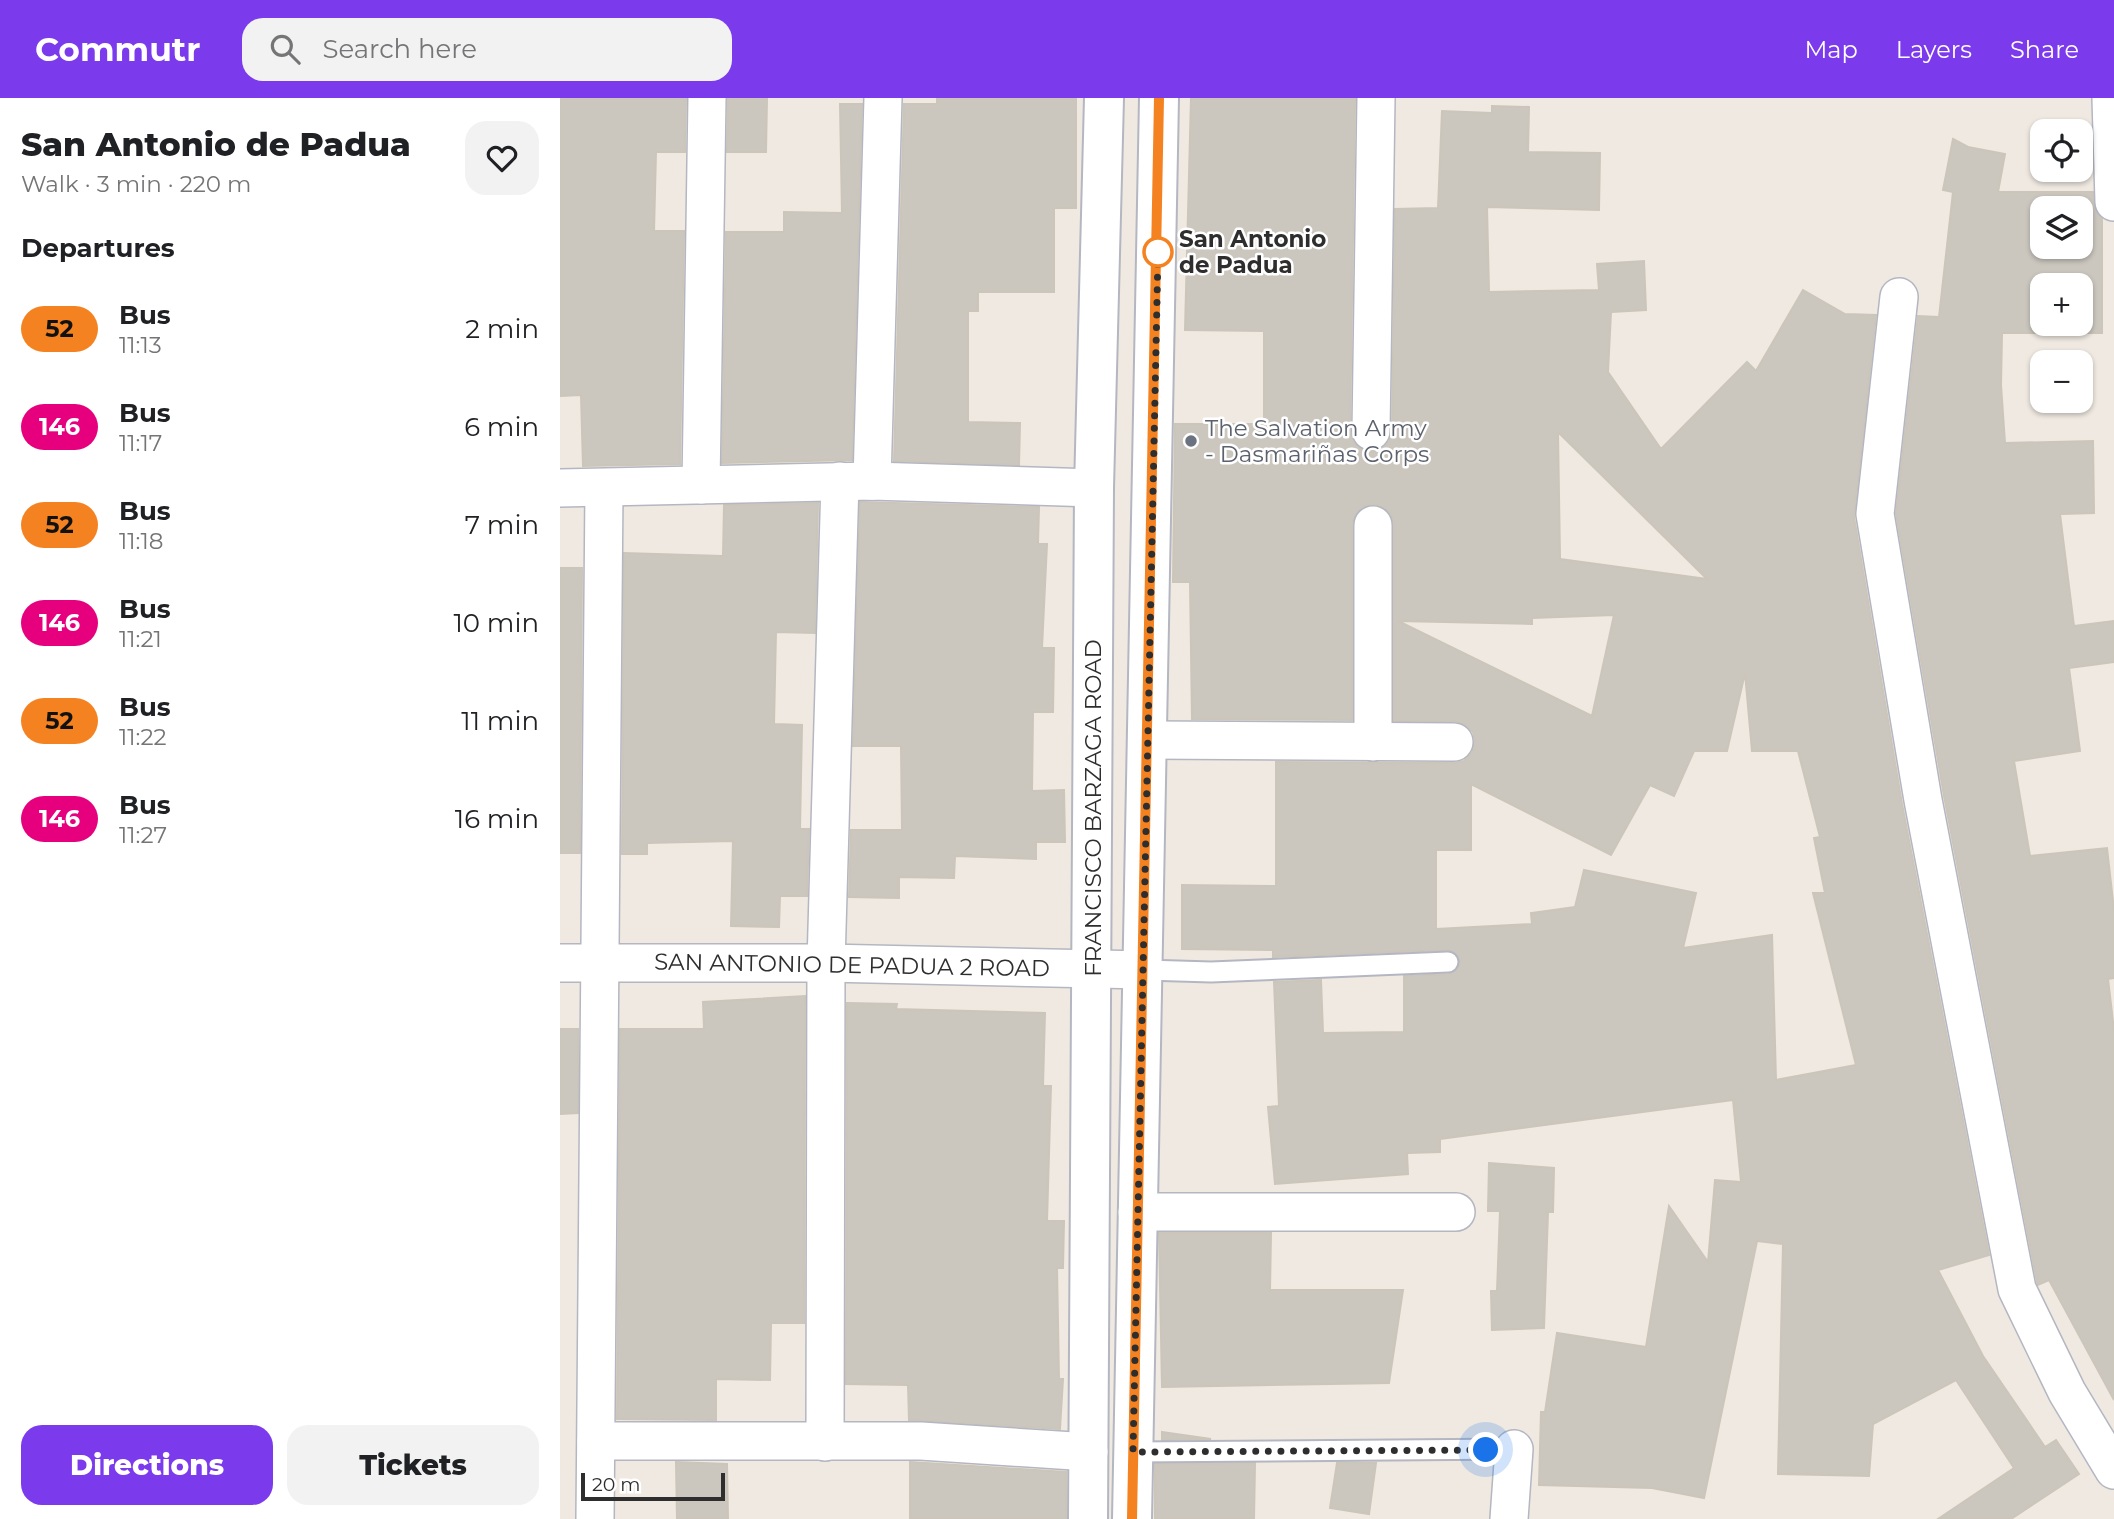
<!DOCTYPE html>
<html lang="en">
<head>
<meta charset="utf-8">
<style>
	body { margin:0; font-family:Montserrat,sans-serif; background:#f2f2f2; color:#202124; height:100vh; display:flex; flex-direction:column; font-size:26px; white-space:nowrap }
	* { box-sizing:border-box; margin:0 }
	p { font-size:23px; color:#757577 }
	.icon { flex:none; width:38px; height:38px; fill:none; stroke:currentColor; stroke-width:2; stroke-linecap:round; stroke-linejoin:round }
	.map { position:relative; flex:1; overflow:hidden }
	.drawer { display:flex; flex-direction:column; background:#fff; width:560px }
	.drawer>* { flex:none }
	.badge { padding:0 14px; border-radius:23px; font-size:24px; line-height:46px }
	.fabs { position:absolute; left:1470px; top:21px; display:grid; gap:14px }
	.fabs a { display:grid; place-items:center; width:63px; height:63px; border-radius:14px; background:#fff; box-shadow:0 2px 5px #0004; font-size:35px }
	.scale { position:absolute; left:21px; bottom:18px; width:144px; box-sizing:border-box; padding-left:7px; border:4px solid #2e2e2e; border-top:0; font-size:19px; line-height:24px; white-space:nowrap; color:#2e2e2e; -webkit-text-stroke:5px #fff; paint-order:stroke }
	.you { position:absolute; width:35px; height:35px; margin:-18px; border:5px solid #fff; border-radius:50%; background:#1a73e8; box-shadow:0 0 0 10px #1a73e833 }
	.map>.badge { position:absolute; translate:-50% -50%; box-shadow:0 0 0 4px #fff }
	h2 { padding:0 21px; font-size:26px; line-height:63px }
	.round { display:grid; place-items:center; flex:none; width:74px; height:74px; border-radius:21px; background:#f2f2f2 }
	.head { display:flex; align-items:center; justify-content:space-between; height:119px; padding:0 21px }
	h1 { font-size:33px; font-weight:800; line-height:52px }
	.action { display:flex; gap:14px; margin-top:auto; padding:14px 21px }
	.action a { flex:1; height:80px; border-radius:21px; background:#7c3aed; color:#fff; font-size:28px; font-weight:800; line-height:80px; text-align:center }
	.action a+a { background:#f2f2f2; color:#202124 }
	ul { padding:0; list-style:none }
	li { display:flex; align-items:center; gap:21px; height:98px; padding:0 21px }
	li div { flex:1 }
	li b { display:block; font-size:26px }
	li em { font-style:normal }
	li .badge { min-width:77px; font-weight:700; text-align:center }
	header { display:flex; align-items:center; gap:42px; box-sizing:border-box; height:98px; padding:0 35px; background:#7c3aed; color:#fff }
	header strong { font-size:33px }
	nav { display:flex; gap:38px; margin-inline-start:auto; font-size:24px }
	.search { width:490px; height:63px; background:#f2f2f2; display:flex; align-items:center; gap:18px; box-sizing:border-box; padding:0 24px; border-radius:21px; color:#757577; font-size:26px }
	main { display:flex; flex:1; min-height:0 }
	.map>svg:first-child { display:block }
	.building { fill:#cbc7bf; stroke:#cbc5ba; stroke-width:2; fill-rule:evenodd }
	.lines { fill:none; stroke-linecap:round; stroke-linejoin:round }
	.lane-casing { stroke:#b4b7c1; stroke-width:23 }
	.street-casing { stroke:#b4b7c1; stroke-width:40 }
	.secondary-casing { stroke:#b4b7c1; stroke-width:42 }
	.lane { stroke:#fff; stroke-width:19 }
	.street { stroke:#fff; stroke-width:37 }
	.secondary { stroke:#fff; stroke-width:38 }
	.line-casing { stroke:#fff; stroke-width:16 }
	.line { stroke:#f58220; stroke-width:10 }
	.walk { stroke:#2e2e2e; stroke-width:7; stroke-dasharray:0 12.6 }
	.stop-dot { fill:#fff; stroke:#f58220; stroke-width:3.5 }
	.worship-dot { fill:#6b7280; stroke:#fff; stroke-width:2.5 }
	.labels { text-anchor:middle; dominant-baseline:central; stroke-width:5; stroke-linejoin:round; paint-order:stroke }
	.stop-label { font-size:23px; font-weight:bold; fill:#2e2e2e; stroke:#fff; text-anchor:start }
	.worship-label { font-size:23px; fill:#5b616d; stroke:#fff; text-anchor:start }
	.street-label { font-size:23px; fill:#2e2e2e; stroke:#fff }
</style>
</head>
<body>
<header>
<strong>Commutr</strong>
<div class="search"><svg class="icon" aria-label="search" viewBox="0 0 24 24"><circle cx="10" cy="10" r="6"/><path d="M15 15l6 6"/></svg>Search here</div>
<nav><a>Map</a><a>Layers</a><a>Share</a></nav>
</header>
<main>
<section class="drawer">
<div class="head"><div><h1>San Antonio de Padua</h1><p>Walk · 3 min · 220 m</p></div><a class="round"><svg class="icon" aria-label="heart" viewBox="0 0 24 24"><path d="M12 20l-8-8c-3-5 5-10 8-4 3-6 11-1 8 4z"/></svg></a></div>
<h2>Departures</h2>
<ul>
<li><span class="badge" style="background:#f58220;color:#111">52</span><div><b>Bus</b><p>11:13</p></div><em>2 min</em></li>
<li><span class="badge" style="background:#e6007e;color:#fff">146</span><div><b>Bus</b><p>11:17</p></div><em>6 min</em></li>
<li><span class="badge" style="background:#f58220;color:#111">52</span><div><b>Bus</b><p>11:18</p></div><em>7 min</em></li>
<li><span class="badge" style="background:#e6007e;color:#fff">146</span><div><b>Bus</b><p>11:21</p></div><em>10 min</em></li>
<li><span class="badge" style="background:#f58220;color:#111">52</span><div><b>Bus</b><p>11:22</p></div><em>11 min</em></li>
<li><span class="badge" style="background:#e6007e;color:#fff">146</span><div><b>Bus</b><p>11:27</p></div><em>16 min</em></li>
</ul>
<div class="action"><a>Directions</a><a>Tickets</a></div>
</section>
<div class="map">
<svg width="1554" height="1421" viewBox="0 0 1554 1421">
	<rect width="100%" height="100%" fill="#efe9e1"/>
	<g class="building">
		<path d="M 0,0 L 126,0 L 125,54 L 96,54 L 94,133 L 124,133 L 120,366 L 23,368 L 21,297 L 0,298 Z"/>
		<path d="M 168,0 L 207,0 L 206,54 L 167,54 Z"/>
		<path d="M 377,0 L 516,0 L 516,110 L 494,110 L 494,194 L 418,194 L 418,213 L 408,213 L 408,324 L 460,325 L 459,367 L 334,363 L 344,6 L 377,6 Z"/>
		<path d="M 631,0 L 795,0 L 790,333 L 793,344 L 801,351 L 810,354 L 821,352 L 829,344 L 832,334 L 835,111 L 878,110 L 882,13 L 932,15 L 932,8 L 969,9 L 968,54 L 1040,55 L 1039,112 L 927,109 L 929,194 L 1039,192 L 1037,166 L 1084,163 L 1086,212 L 1051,214 L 1048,274 L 1101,351 L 1187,264 L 1196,273 L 1243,192 L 1285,216 L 1316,217 L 1294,419 L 1342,706 L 1429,1157 L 1378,1172 L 1423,1258 L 1485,1349 L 1496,1342 L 1519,1376 L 1451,1421 L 1378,1421 L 1454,1370 L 1396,1282 L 1313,1326 L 1309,1378 L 1218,1376 L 1223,1146 L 1197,1143 L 1144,1400 L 1092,1390 L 979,1387 L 981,1314 L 985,1314 L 997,1235 L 1086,1249 L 1109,1108 L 1148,1164 L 1155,1082 L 1181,1084 L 1173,1002 L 880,1041 L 880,1054 L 847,1055 L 848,1076 L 715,1086 L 708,1009 L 719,1008 L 714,884 L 761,882 L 763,935 L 844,934 L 844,878 L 889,876 L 898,870 L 900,863 L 894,854 L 887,852 L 713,859 L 713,852 L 622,851 L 622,787 L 716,788 L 716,664 L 894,665 L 904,663 L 912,655 L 915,643 L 913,634 L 905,626 L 895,623 L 834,623 L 834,427 L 831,416 L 823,409 L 814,406 L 802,409 L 795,417 L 792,427 L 792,622 L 632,621 L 630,484 L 613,484 L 615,326 L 704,326 L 704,233 L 625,232 ZM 998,334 L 1147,481 L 1000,461 ZM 1054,517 L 1032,618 L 838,523 L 972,526 L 972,520 ZM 1185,575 L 1192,653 L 1238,653 L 1260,739 L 1254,740 L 1265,795 L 1253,795 L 1296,967 L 1216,982 L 1212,837 L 1123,850 L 1136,795 L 1024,772 L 1015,809 L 971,815 L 972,826 L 876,831 L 876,752 L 911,752 L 911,686 L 1051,757 L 1090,687 L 1114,698 L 1134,653 L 1167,653 Z"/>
		<path d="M 280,6 L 302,6 L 292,362 L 162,365 L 166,134 L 224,134 L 224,114 L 282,115 Z"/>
		<path d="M 1393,41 L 1408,49 L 1445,56 L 1438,94 L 1533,94 L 1536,114 L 1542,121 L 1542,235 L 1442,235 L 1441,287 L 1445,345 L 1533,343 L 1534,415 L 1500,416 L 1514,528 L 1554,523 L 1554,564 L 1509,570 L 1520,653 L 1454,663 L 1470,758 L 1547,750 L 1554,812 L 1554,880 L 1548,881 L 1554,932 L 1554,1302 L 1489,1182 L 1478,1187 L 1477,1184 L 1384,698 L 1336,415 L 1358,218 L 1379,219 L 1393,94 L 1383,92 ZM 1482,110 L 1521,110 L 1521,149 L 1482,149 ZM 1482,187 L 1521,187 L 1521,226 L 1482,226 Z"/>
		<path d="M 300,404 L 479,409 L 478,446 L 487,446 L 482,550 L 494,550 L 493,614 L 473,614 L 472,693 L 504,692 L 505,744 L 476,744 L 476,761 L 395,758 L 394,780 L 339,779 L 339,800 L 289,799 L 291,732 L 342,732 L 341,648 L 293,648 Z"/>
		<path d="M 258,405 L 255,535 L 216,534 L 214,626 L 242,627 L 240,731 L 249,731 L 247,798 L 220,798 L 219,829 L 171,828 L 173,743 L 87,745 L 87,756 L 62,756 L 64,455 L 163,458 L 164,407 Z"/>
		<path d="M 0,470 L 22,470 L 20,755 L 0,755 Z"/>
		<path d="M 245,898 L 244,1225 L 211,1225 L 210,1282 L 156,1281 L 156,1322 L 57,1321 L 60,931 L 144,931 L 143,904 Z"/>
		<path d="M 287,905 L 337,906 L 336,911 L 485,915 L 483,988 L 491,988 L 487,1123 L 504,1123 L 503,1170 L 497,1170 L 499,1281 L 503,1281 L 500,1331 L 349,1322 L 348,1287 L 286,1286 Z"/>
		<path d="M 0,931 L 18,931 L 18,1015 L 0,1016 Z"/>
		<path d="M 929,1065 L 994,1070 L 993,1114 L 988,1114 L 984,1230 L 932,1232 L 931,1193 L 937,1193 L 940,1113 L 928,1113 Z"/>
		<path d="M 599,1135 L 711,1135 L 710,1192 L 843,1192 L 829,1285 L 602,1289 Z"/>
		<path d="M 602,1334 L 651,1341 L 602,1342 Z"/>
		<path d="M 116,1364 L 167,1366 L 168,1421 L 117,1421 Z"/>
		<path d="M 350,1364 L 506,1374 L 506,1421 L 350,1421 Z"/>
		<path d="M 695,1365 L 694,1421 L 595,1421 L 595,1366 Z"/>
		<path d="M 777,1365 L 816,1365 L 809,1416 L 770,1410 Z"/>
	</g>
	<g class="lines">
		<defs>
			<g id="lane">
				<path d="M 585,872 L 651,874 L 888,864"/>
				<path d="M 573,1354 L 954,1351"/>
			</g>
			<g id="street">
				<path d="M 1551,0 L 1554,104"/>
				<path d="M 1339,199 L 1315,416 L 1363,702 L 1457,1191 L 1507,1294 L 1554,1372"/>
				<path d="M 811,333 L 816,0"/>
				<path d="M 312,383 L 323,0"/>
				<path d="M 141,387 L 147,0"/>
				<path d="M 0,390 L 312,383 L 534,390"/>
				<path d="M 813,427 L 813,644"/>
				<path d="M 588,642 L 894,644"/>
				<path d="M 0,865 L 266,865 L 585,872"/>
				<path d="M 577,1114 L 896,1114"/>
				<path d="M 36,1343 L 361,1343 L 529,1354"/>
				<path d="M 265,1344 L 266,865 L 280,383"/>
				<path d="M 35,1421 L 44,390"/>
				<path d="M 949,1421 L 954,1351"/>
			</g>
			<g id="secondary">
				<path d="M 528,1421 L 534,390 L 544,0"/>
				<path d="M 572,1421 L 599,0"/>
			</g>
		</defs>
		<use href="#lane" class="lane-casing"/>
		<use href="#street" class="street-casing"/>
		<use href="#secondary" class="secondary-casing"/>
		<use href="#lane" class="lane"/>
		<use href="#street" class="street"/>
		<use href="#secondary" class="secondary"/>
	</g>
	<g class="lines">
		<defs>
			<path id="line" d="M 572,1421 L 599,0"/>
		</defs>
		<use href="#line" class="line-casing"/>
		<use href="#line" class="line"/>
		<path class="walk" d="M 598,154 L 573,1354 L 926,1352"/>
	</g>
	<circle class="stop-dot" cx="598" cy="154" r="14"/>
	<circle class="worship-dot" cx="631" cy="343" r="7"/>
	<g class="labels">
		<g class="stop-label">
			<text x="619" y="141">San Antonio<tspan x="619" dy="26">de Padua</tspan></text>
		</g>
		<g class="worship-label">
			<text x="645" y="330">The Salvation Army<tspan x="645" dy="26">- Dasmariñas Corps</tspan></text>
		</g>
		<g class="street-label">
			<text transform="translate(533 710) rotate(-90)">FRANCISCO BARZAGA ROAD</text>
			<text transform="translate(292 867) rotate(1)">SAN ANTONIO DE PADUA 2 ROAD</text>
		</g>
	</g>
</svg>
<div class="fabs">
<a><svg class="icon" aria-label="locate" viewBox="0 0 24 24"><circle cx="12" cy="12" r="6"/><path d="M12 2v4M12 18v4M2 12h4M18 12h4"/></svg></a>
<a><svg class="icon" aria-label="layers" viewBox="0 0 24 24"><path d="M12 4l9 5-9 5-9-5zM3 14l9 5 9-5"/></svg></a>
<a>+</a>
<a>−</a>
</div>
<div class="scale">20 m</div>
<div class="you" style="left:926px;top:1352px"></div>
</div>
</main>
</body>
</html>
